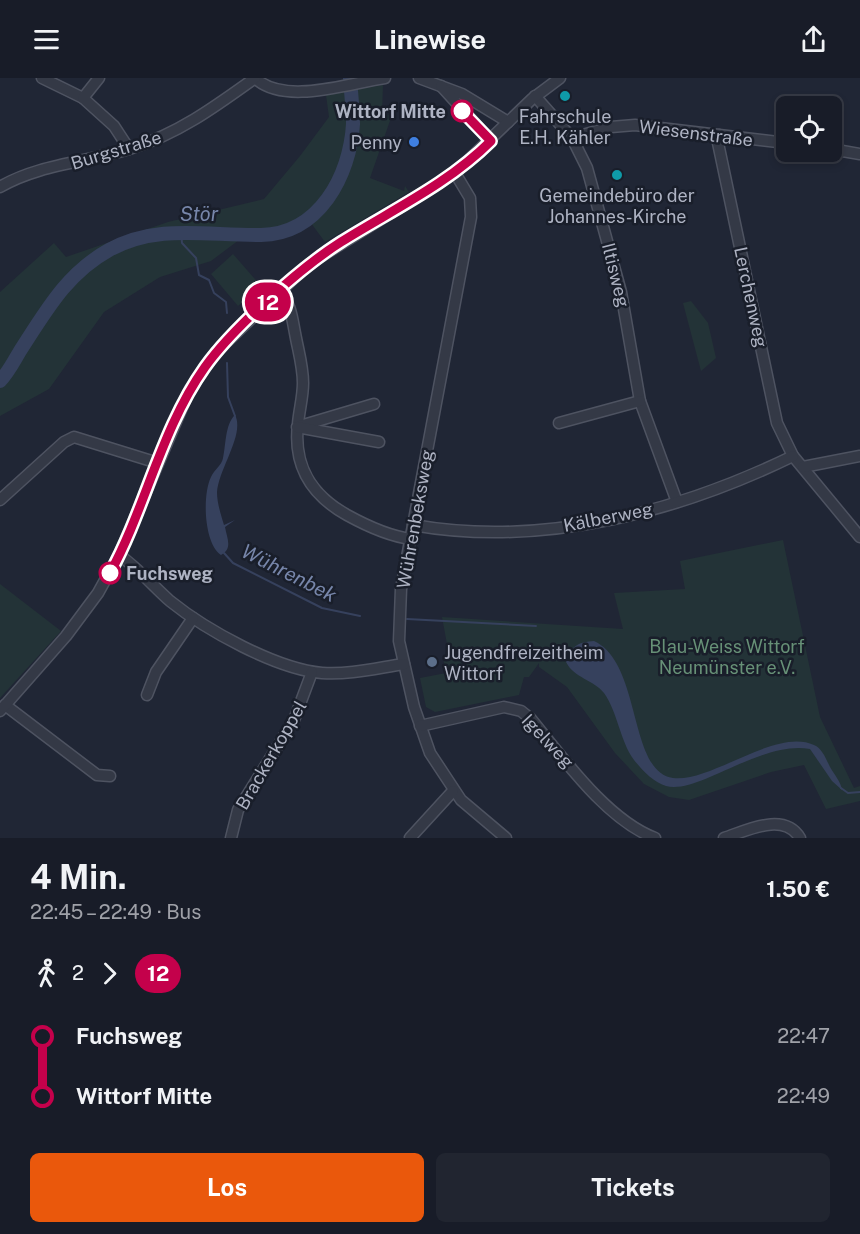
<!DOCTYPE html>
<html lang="de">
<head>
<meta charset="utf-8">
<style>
	body { margin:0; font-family:"Public Sans",sans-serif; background:#212530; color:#f1f3f6; height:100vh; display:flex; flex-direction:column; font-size:22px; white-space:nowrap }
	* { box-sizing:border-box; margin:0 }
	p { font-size:20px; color:#9fa1a8 }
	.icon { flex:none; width:33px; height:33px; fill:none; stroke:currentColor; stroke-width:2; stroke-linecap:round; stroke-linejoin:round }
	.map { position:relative; height:760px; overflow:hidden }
	.details { display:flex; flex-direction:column; background:#181c28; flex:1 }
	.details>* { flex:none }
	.badge { padding:0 12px; border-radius:20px; font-size:21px; line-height:39px }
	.tools { position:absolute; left:776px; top:18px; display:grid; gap:12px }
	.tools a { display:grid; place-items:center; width:66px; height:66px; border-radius:9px; background:#181c28; box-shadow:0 3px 9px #0003,0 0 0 2px #363a45; font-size:30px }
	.map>.badge { position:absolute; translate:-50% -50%; box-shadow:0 0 0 3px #fff }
	.legs { display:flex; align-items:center; gap:9px; height:66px; padding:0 30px; font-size:20px }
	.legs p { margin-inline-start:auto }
	.overview { display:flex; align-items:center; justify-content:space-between; height:102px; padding:0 30px }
	h1 { font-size:33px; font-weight:700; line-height:45px }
	.action { display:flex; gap:12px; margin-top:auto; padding:12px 30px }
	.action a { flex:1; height:69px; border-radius:9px; background:#ea580c; color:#fff; font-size:24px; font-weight:700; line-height:69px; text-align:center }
	.action a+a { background:#212530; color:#f1f3f6 }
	ul { padding:0 30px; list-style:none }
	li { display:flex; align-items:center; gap:21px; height:60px; font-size:22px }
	li i { display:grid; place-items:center; width:9px; height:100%; margin:0 8px; background:currentColor }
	li i::after { content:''; width:15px; height:15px; margin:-8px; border:4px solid; border-radius:50%; background:#181c28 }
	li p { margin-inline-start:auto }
	li:first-child i { background:linear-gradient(#0000 50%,currentColor 0) }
	li:last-child i { background:linear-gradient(currentColor 50%,#0000 0) }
	header { display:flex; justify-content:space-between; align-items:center; height:78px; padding:0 30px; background:#181c28; font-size:27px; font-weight:700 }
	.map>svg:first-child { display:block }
	.green { fill:#233337 }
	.water { fill:#36415d }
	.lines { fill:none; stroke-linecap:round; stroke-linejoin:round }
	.stream { stroke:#36415d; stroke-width:2 }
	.river { stroke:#36415d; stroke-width:14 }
	.minor-casing { stroke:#4e5361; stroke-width:13 }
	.minor { stroke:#343946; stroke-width:10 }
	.line-1-casing { stroke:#fff; stroke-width:14 }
	.line-1 { stroke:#c4014b; stroke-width:9 }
	.culture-dot { fill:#0f9aa8; stroke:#191e2a; stroke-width:2 }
	.stop-1-dot { fill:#fff; stroke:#c4014b; stroke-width:3 }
	.shop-dot { fill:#3f7fe0; stroke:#191e2a; stroke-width:2 }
	.service-dot { fill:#5c6f8a; stroke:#191e2a; stroke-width:2 }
	.labels { text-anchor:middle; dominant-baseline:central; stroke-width:5; stroke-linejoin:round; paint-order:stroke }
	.stop-label { font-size:18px; font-weight:bold; fill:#aeb3c3; stroke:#191e2a; text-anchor:end }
	.poi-label { font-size:18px; fill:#aeb3c3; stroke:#191e2a }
	.street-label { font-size:18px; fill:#aeb3c3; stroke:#191e2a }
	.park-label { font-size:18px; fill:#679177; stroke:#191e2a }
	.water-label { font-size:20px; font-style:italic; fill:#7786aa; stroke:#191e2a }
</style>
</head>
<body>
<header><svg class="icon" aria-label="menu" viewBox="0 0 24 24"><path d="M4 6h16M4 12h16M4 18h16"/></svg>Linewise<svg class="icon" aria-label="share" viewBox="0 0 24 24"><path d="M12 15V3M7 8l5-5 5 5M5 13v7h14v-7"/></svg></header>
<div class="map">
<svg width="860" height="760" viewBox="0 0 860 760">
	<rect width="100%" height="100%" fill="#202635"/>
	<g class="green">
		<path d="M 383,7 L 382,36 L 392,37 L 370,100 L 404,113 L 405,108 L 409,114 L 325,164 L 308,141 L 288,152 L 275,156 L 247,156 L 211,183 L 160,199 L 104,234 L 49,311 L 0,338 L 0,214 L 54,165 L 66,179 L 168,144 L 264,121 L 300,78 L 329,39 L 326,17 Z"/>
		<path d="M 233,176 L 261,208 L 238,228 L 211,196 Z"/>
		<path d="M 691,223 L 708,245 L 716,280 L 701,293 L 683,225 Z"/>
		<path d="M 783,462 L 820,639 L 854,710 L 860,708 L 860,723 L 826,731 L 804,687 L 771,694 L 689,722 L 669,719 L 644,706 L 615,675 L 567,609 L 539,589 L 539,585 L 529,599 L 524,599 L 519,617 L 435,634 L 426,629 L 420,600 L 446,595 L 443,579 L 449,577 L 442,539 L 623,551 L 614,515 L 685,511 L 680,483 Z"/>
		<path d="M 0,506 L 61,553 L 0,620 Z"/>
	</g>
	<g class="water">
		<path d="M 235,337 C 245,356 219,390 217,414 C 217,425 221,437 224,447 L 235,442 L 225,449 C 227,460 233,471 221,477 C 204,466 202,417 211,399 C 214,392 222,387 223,380 C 226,367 225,346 235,337 Z"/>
		<path d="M 594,563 C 642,585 628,694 673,700 C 711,705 776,649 814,667 C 822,670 826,681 830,689 C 834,696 841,704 842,712 L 832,703 L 810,671 C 761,662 698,717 666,708 C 653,704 642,692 634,682 C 620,663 618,635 604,615 C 594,602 574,600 566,584 C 570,568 579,564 594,563 Z"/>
	</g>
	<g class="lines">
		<g class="stream">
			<path d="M 181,154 L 182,165 L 196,180 L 199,197 L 209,202 L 214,215 L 226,224 L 227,235"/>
			<path d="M 227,285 L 228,319 L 235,338"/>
			<path d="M 224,475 L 233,485 L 322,530 L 360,538"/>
			<path d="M 407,541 L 536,548"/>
			<path d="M 841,710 L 848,715 L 860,714"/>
		</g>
		<path class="river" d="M 0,303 C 8,295 14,283 20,273 C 46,233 67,195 109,172 C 158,145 208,158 261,157 C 319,156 350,98 353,46 C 353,31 351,15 350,0"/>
		<defs>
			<g id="minor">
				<path d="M 42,0 L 83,20"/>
				<path d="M 99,0 L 83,20 L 114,48 L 129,71"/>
				<path d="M 255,0 C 284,28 349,5 385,0"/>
				<path d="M 419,0 L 462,16 L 508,44"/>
				<path d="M 441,8 L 491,63"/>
				<path d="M 535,18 L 572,60 L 587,90 L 621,214 L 640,323 L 677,424"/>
				<path d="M 719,57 L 718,65 L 777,345 L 793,378 L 860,459"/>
				<path d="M 572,60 L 611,49 L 635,47 L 786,65"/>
				<path d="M 831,71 L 860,76"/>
				<path d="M 455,95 L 470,120 L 471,139 L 401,511 L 399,563 L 414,629 L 430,675 L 461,722 L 506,760"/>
				<path d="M 0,109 C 39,86 89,84 132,70 C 178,56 216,28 255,0"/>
				<path d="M 279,213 C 291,225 292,240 295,255 C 298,272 303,288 303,305 C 303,319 299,333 298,346 C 293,388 311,417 347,437 C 367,448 388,458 411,461"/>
				<path d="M 559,345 L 640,323"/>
				<path d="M 300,348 L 374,326"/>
				<path d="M 297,349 L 379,364"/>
				<path d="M 803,389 L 860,378"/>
				<path d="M 0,422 L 64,364 L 74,359 L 158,385"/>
				<path d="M 413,447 C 542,470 678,434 793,378"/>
				<path d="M 119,477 C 138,490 153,508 170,523 C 206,552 276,591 322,595 C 349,597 377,590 404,586"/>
				<path d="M 147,617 L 156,594 L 193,540"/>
				<path d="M 5,627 L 97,697 L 110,698"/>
				<path d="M 0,633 L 66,558 L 98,515 L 119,477 L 190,311 L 216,274 L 309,186 L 455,95 L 532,21 L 560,0"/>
				<path d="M 420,648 L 504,629 L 521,633 L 531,641 C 563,680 607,742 655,760"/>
				<path d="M 231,760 L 238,732 L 294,642 L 312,594"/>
				<path d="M 410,760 L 453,713"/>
				<path d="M 724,760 C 746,753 784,733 800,760"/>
			</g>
		</defs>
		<use href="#minor" class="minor-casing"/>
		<use href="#minor" class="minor"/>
	</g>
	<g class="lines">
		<defs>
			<path id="line-1" d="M 110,495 C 146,429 161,351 205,289 C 233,250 300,190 341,164 C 392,132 448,106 491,63 L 462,33"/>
		</defs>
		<use href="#line-1" class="line-1-casing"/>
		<use href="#line-1" class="line-1"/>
	</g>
	<g class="culture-dot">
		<circle cx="565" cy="18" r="6"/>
		<circle cx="617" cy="97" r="6"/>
	</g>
	<g class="stop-1-dot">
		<circle cx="462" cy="33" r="10"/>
		<circle cx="110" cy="495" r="10"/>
	</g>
	<circle class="shop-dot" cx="414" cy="64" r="6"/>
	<circle class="service-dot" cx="432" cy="584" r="6"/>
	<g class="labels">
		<g class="stop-label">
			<text x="446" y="33">Wittorf Mitte</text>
			<text x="126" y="495" text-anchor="start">Fuchsweg</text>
		</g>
		<g class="poi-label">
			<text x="565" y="38">Fahrschule<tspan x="565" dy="21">E.H. Kähler</tspan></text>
			<text x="402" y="64" text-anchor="end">Penny</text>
			<text x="617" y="117">Gemeindebüro der<tspan x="617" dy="21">Johannes-Kirche</tspan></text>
			<text x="444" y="574" text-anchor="start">Jugendfreizeitheim<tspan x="444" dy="21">Wittorf</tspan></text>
		</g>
		<g class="street-label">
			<text transform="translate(696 55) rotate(7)">Wiesenstraße</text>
			<text transform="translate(116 72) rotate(-17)">Burgstraße</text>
			<text transform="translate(616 197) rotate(76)">Iltisweg</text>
			<text transform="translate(751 219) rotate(78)">Lerchenweg</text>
			<text transform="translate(608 439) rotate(-11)">Kälberweg</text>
			<text transform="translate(415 441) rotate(-80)">Wührenbeksweg</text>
			<text transform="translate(548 663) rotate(47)">Igelweg</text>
			<text transform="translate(271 677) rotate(-60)">Brackerkoppel</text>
		</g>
		<g class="park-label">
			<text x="727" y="568">Blau-Weiss Wittorf<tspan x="727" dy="21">Neumünster e.V.</tspan></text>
		</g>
		<g class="water-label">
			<text x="199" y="136">Stör</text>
			<text transform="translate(289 495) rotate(27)">Wührenbek</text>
		</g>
	</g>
</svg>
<div class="tools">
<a><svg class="icon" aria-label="locate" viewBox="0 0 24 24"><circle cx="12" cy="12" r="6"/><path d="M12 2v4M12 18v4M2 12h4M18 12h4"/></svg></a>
</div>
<b class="badge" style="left:268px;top:224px;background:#c4014b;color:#fff">12</b>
</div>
<section class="details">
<div class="overview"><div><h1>4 Min.</h1><p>22:45 – 22:49 · Bus</p></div><b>1.50 €</b></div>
<div class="legs"><svg class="icon" aria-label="walk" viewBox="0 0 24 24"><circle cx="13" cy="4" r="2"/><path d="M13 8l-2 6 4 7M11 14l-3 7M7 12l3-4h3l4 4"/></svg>2<svg class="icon" aria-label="forward" viewBox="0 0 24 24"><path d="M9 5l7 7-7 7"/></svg><b class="badge" style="background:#c4014b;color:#fff">12</b></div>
<ul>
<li><i style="color:#c4014b"></i><b>Fuchsweg</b><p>22:47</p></li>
<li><i style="color:#c4014b"></i><b>Wittorf Mitte</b><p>22:49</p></li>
</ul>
<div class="action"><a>Los</a><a>Tickets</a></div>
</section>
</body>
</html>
